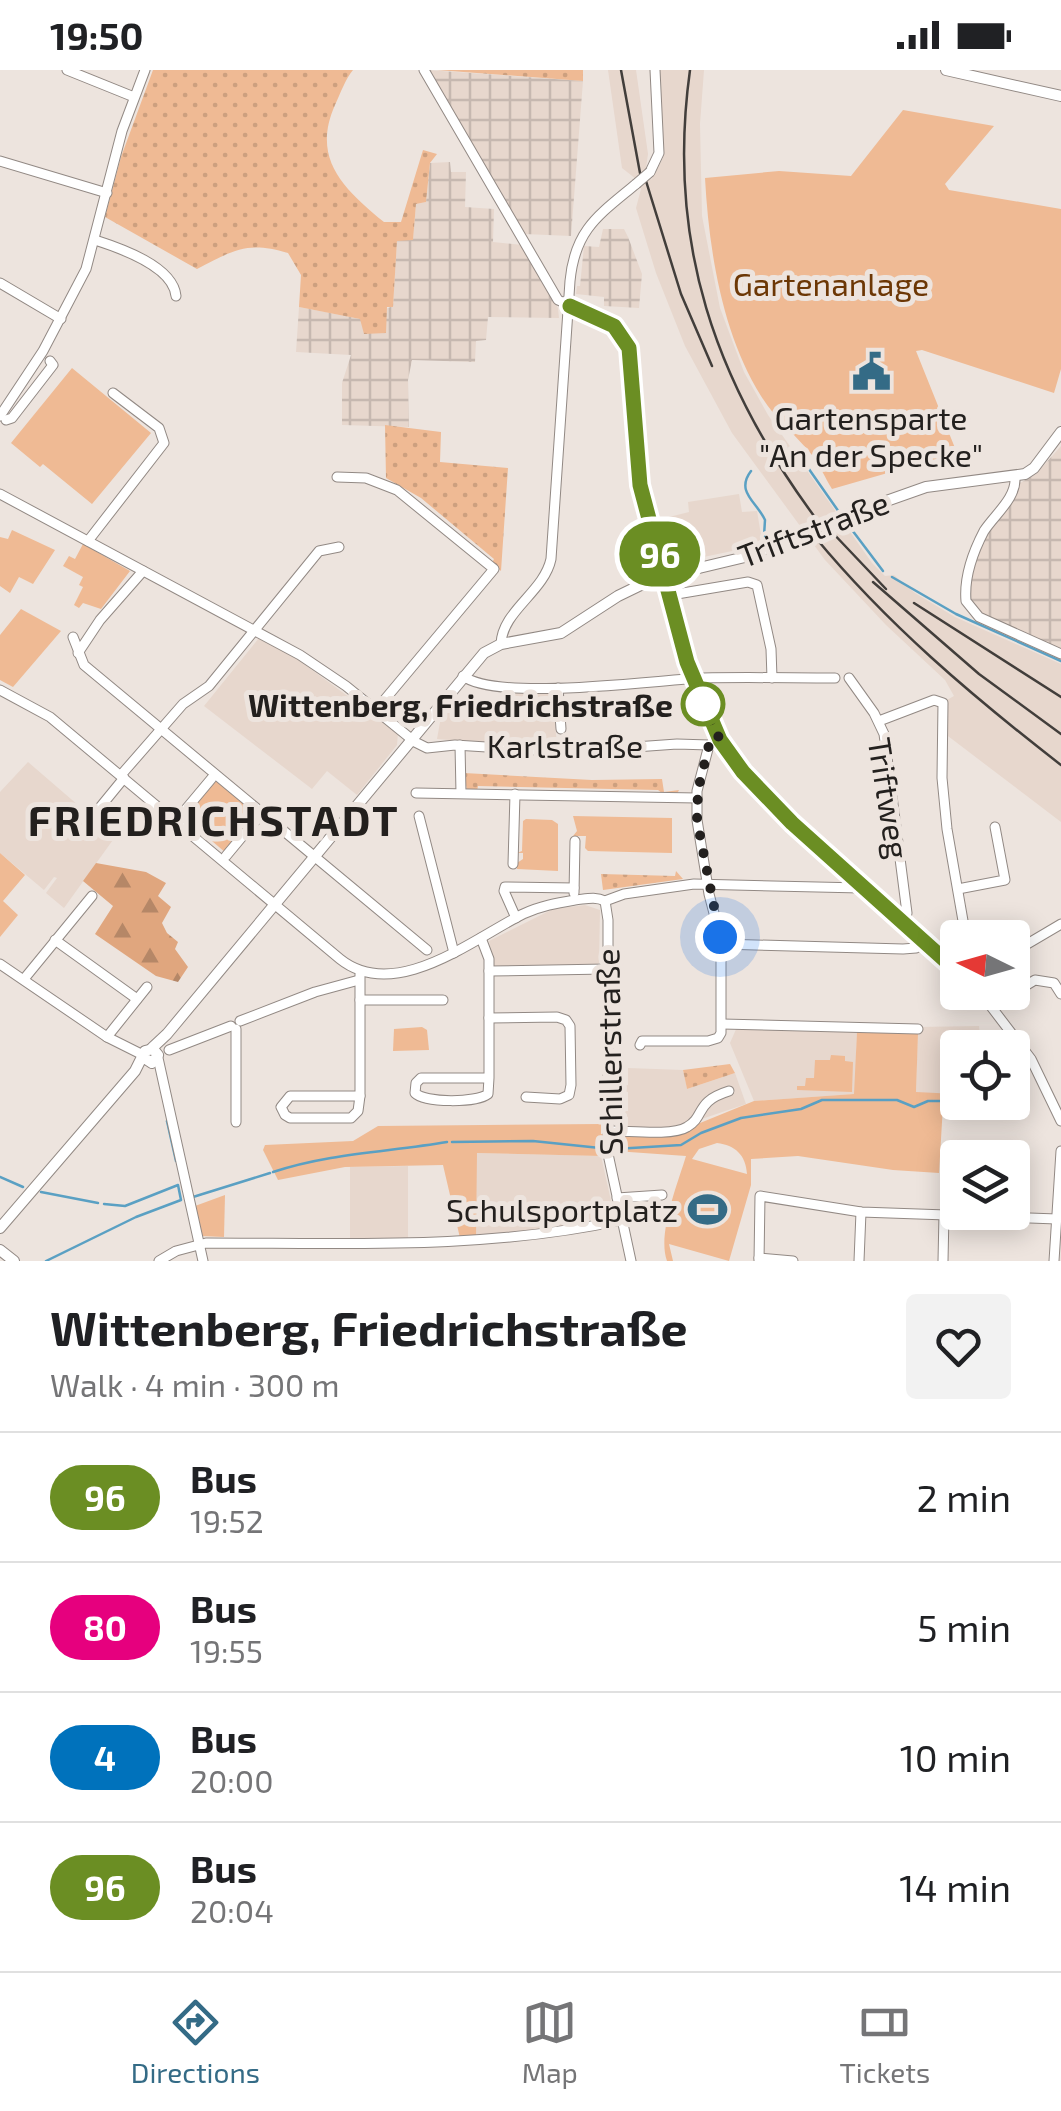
<!DOCTYPE html>
<html lang="en">
<head>
<meta charset="utf-8">
<style>
	body { margin:0; font-family:"Exo 2",sans-serif; background:#f2f2f2; color:#202124; height:100vh; display:flex; flex-direction:column; font-size:38px; white-space:nowrap }
	* { box-sizing:border-box; margin:0 }
	p { font-size:32px; color:#757577 }
	.icon { flex:none; width:55px; height:55px; fill:none; stroke:currentColor; stroke-width:2; stroke-linecap:round; stroke-linejoin:round }
	.map { position:relative; height:1191px; overflow:hidden }
	.drawer { display:flex; flex-direction:column; background:#fff; flex:1 }
	.drawer>* { flex:none }
	.badge { padding:0 20px; border-radius:32px; font-size:35px; line-height:65px }
	.needle { width:65px; rotate:275deg }
	.controls { position:absolute; left:940px; top:850px; display:grid; gap:20px }
	.controls a { display:grid; place-items:center; width:90px; height:90px; border-radius:10px; background:#fff; box-shadow:0 5px 25px #0003; font-size:50px }
	.you { position:absolute; width:50px; height:50px; margin:-25px; border:8px solid #fff; border-radius:50%; background:#1a73e8; box-shadow:0 0 0 15px #1a73e833 }
	.map>.badge { position:absolute; translate:-50% -50%; box-shadow:0 0 0 5px #fff }
	.round { display:grid; place-items:center; flex:none; width:105px; height:105px; border-radius:10px; background:#f2f2f2 }
	.overview { display:flex; align-items:center; justify-content:space-between; height:170px; padding:0 50px }
	h1 { font-size:48px; font-weight:700; line-height:75px }
	ul { padding:0; list-style:none }
	li { display:flex; align-items:center; gap:30px; height:130px; padding:0 50px; border-top:2px solid #e0e0e0 }
	li div { flex:1 }
	li b { display:block; font-size:38px }
	li em { font-style:normal }
	li .badge { min-width:110px; font-weight:700; text-align:center }
	.status { display:flex; justify-content:space-between; align-items:center; height:70px; padding:0 50px; background:#fff; direction:ltr }
	.status svg { height:28px; fill:currentColor }
	.dock { display:flex; justify-content:space-around; align-items:center; height:140px; border-top:2px solid #e0e0e0; background:#fff; font-size:28px; color:#757577 }
	.dock a { display:grid; justify-items:center; gap:5px }
	.dock .selected { color:#346b86 }
	.map>svg:first-child { display:block }
	.built { fill:#e7d7cd }
	.industrial { fill:url(#industrial-grid) }
	.grass { fill:url(#grass-dots) }
	.forest { fill:url(#forest-firs) }
	.green { fill:#efba94; fill-rule:evenodd }
	.lines { fill:none; stroke-linecap:round; stroke-linejoin:round }
	.stream { stroke:#5aa0c3; stroke-width:2.5 }
	.minor-casing { stroke:#928984; stroke-width:11 }
	.major-casing { stroke:#928984; stroke-width:12 }
	.minor { stroke:#fff; stroke-width:9 }
	.major { stroke:#fff; stroke-width:10 }
	.rail { stroke:#423e3b; stroke-width:2.5 }
	.minor-bridge-casing { stroke:#928984; stroke-width:11; stroke-linecap:butt }
	.major-bridge-casing { stroke:#928984; stroke-width:12; stroke-linecap:butt }
	.minor-bridge { stroke:#fff; stroke-width:9 }
	.major-bridge { stroke:#fff; stroke-width:10 }
	.line-casing { stroke:#fff; stroke-width:22 }
	.line { stroke:#6b8e23; stroke-width:15 }
	.walk { stroke:#23201e; stroke-width:10; stroke-dasharray:0 18 }
	.stop-dot { fill:#fff; stroke:#6b8e23; stroke-width:5 }
	.labels { text-anchor:middle; dominant-baseline:central; stroke-width:10; stroke-linejoin:round; paint-order:stroke }
	.park-label { font-size:32px; fill:#6c3705; stroke:#ede4de }
	.poi-label { font-size:32px; fill:#23201e; stroke:#ede4de }
	.street-label { font-size:32px; fill:#23201e; stroke:#ede4de }
	.stop-label { font-size:32px; font-weight:bold; fill:#23201e; stroke:#ede4de; text-anchor:end }
	.district-label { font-size:42px; font-weight:bold; letter-spacing:2.5px; fill:#23201e; stroke:#ede4de }
</style>
</head>
<body>
<div class="status"><b>19:50</b><svg viewBox="0 0 49 12"><path d="M0 12V9h3v3zM5 12V6h3v6zM10 12V3h3v9zM15 12V0h3v12zM26 1h20v11H26zM47 4h2v5h-2z"/></svg></div>
<div class="map">
<svg width="1061" height="1191" viewBox="0 0 1061 1191">
	<defs>
		<pattern id="industrial-grid" width="8" height="8" patternUnits="userSpaceOnUse" patternTransform="scale(2.5)"><rect width="8" height="8" fill="#e7d7cd"/><path d="M0 4h8M4 0v8" fill="none" stroke="#c6b8b0"/></pattern>
		<pattern id="grass-dots" width="8" height="8" patternUnits="userSpaceOnUse" patternTransform="scale(2.5)"><rect width="8" height="8" fill="#efba94"/><path d="M2 2h.1M6 6h.1" fill="none" stroke="#cda07f" stroke-width="1.8" stroke-linecap="round"/></pattern>
		<pattern id="forest-firs" width="22" height="20" patternUnits="userSpaceOnUse" patternTransform="scale(2.5)"><rect width="22" height="20" fill="#e0a67e"/><path d="M5 1l3.5 6h-7zM16 11l3.5 6h-7z" fill="#b58767"/></pattern>
	</defs>
	<rect width="100%" height="100%" fill="#ede4de"/>
	<g class="built">
		<path d="M 608,0 L 636,0 L 648,84 L 646,98 L 651,110 L 663,88 L 659,0 L 704,0 L 700,54 L 702,146 L 720,238 L 744,302 L 768,345 L 872,493 L 885,506 L 894,505 L 915,523 L 955,547 L 1061,594 L 1061,752 L 944,663 L 945,631 L 954,626 L 945,610 L 886,555 L 825,490 L 732,363 L 685,276 L 656,203 L 636,138 L 641,119 L 636,109 L 622,98 Z"/>
		<path d="M 739,424 L 742,442 L 757,441 L 762,471 L 737,480 L 670,494 L 657,450 L 689,442 L 688,432 Z"/>
		<path d="M 259,568 L 293,586 L 398,663 L 397,675 L 357,725 L 327,701 L 312,719 L 204,636 Z"/>
		<path d="M 509,621 L 552,624 L 557,674 L 553,678 L 437,669 L 442,641 L 502,646 L 503,636 L 508,636 Z"/>
		<path d="M 28,692 L 115,767 L 64,838 L 46,823 L 57,808 L 54,807 L 44,820 L 0,783 L 0,722 Z"/>
		<path d="M 585,835 L 600,840 L 599,893 L 592,896 L 494,896 L 489,871 L 553,839 Z"/>
		<path d="M 979,956 L 981,977 L 958,978 L 957,1024 L 916,1023 L 918,957 Z"/>
		<path d="M 737,957 L 857,962 L 855,1024 L 754,1031 L 730,973 Z"/>
		<path d="M 628,998 L 683,1000 L 687,1019 L 735,1003 L 746,1034 L 675,1058 L 628,1059 L 628,1047 L 623,1046 L 623,1041 L 628,1041 L 628,1022 L 623,1021 L 623,1016 L 628,1015 Z"/>
		<path d="M 476,1083 L 601,1086 L 614,1144 L 544,1160 L 476,1166 Z"/>
		<path d="M 408,1096 L 408,1168 L 350,1168 L 350,1097 Z"/>
	</g>
	<g class="industrial">
		<path d="M 427,0 L 583,11 L 571,166 L 524,164 Z"/>
		<path d="M 450,92 L 451,102 L 466,102 L 465,137 L 494,139 L 493,172 L 523,175 L 558,238 L 559,248 L 488,247 L 486,270 L 476,271 L 475,292 L 412,290 L 408,310 L 409,357 L 342,355 L 342,313 L 351,285 L 296,282 L 299,237 L 361,249 L 393,236 L 397,170 L 413,169 L 416,134 L 426,132 L 430,93 Z"/>
		<path d="M 603,159 L 624,159 L 628,167 L 642,204 L 639,238 L 604,236 L 604,227 L 576,224 L 577,216 L 580,216 L 584,176 L 599,177 Z"/>
		<path d="M 1061,376 L 1061,581 L 987,549 L 967,531 L 973,495 L 984,467 L 1020,413 L 1036,404 Z"/>
	</g>
	<g class="grass">
		<path d="M 153,0 L 353,0 C 345,10 341,22 335,35 C 311,89 344,119 384,152 L 401,152 L 423,80 L 437,84 L 430,93 L 426,132 L 416,134 L 413,170 L 397,171 L 393,237 L 387,237 L 386,263 L 364,264 L 360,249 L 299,237 L 301,205 L 288,183 C 247,171 234,180 197,199 L 105,147 L 121,87 Z"/>
		<path d="M 437,0 L 583,0 L 583,11 Z"/>
		<path d="M 385,355 L 441,362 L 440,392 L 508,398 L 501,501 L 492,493 L 494,489 L 421,428 L 386,408 Z"/>
		<path d="M 464,703 L 592,710 L 662,709 L 664,722 L 679,720 L 677,724 L 663,724 L 658,720 L 478,716 L 477,721 L 467,721 Z"/>
		<path d="M 676,801 L 683,809 L 603,820 L 601,804 L 675,806 Z"/>
		<path d="M 730,994 L 735,1003 L 687,1019 L 683,1000 Z"/>
	</g>
	<path class="forest" d="M 96,793 L 146,802 L 166,813 L 158,826 L 171,837 L 162,853 L 167,863 L 178,872 L 175,879 L 188,897 L 178,912 L 156,906 L 95,864 L 113,836 L 83,811 Z"/>
	<g class="green">
		<path d="M 903,40 L 994,56 L 945,114 L 949,120 L 1061,139 L 1061,299 L 1054,323 L 922,280 L 916,281 L 957,383 L 832,419 C 825,408 820,395 812,385 C 795,364 775,349 761,326 C 722,263 709,181 705,108 L 779,101 L 851,106 Z"/>
		<path d="M 72,298 L 151,363 L 92,434 L 43,394 L 40,397 L 11,373 Z"/>
		<path d="M 12,460 L 55,480 L 33,514 L 19,507 L 10,523 L 0,516 L 0,467 L 8,469 Z"/>
		<path d="M 83,474 L 130,501 L 101,539 L 83,533 L 79,538 L 74,535 L 83,517 L 79,515 L 83,507 L 63,496 L 69,486 L 75,489 Z"/>
		<path d="M 21,539 L 61,561 L 13,617 L 0,610 L 0,565 Z"/>
		<path d="M 216,711 L 258,745 L 226,783 L 185,748 Z"/>
		<path d="M 573,746 L 672,748 L 672,783 L 588,781 L 585,778 L 586,766 L 573,766 L 577,761 Z"/>
		<path d="M 526,749 L 552,750 L 558,754 L 558,801 L 517,799 L 517,793 L 523,789 L 523,783 L 517,783 L 522,781 L 523,751 Z"/>
		<path d="M 0,783 L 25,805 L 3,831 L 18,845 L 0,867 Z"/>
		<path d="M 422,957 L 427,960 L 429,980 L 393,981 L 394,959 Z"/>
		<path d="M 857,962 L 918,964 L 916,1022 L 957,1024 L 958,1032 L 966,1033 L 943,1035 L 939,1103 L 893,1100 L 798,1086 L 751,1089 L 751,1115 L 729,1191 L 669,1174 L 673,1191 L 667,1191 C 657,1164 678,1113 686,1086 L 615,1081 L 614,1085 L 601,1086 L 477,1083 L 476,1166 L 460,1168 L 443,1095 L 345,1097 L 278,1110 L 263,1080 L 265,1075 L 353,1071 L 378,1056 L 601,1054 L 601,1064 L 678,1062 L 754,1031 L 854,1024 ZM 717,1073 C 735,1075 746,1085 747,1104 L 692,1089 L 699,1079 Z"/>
		<path d="M 831,985 L 845,986 L 845,991 L 853,992 L 852,1022 L 797,1020 L 797,1016 L 805,1016 L 806,1008 L 814,1008 L 815,990 L 830,990 Z"/>
		<path d="M 225,1125 L 224,1167 L 201,1166 L 195,1136 Z"/>
	</g>
	<g class="lines">
		<g class="stream">
			<path d="M 788,379 L 797,382 L 839,442"/>
			<path d="M 778,384 L 780,383"/>
			<path d="M 751,401 C 735,422 757,432 765,450 L 764,466"/>
			<path d="M 846,452 L 883,501"/>
			<path d="M 892,507 L 956,544 L 1061,591"/>
			<path d="M 1012,1024 L 1013,1024"/>
			<path d="M 167,1051 L 176,1091"/>
			<path d="M 452,1072 L 533,1071 L 600,1078"/>
			<path d="M 615,1079 L 681,1075 L 701,1063 L 741,1048 L 801,1039 L 822,1030 L 897,1030 L 914,1037 L 928,1031 L 958,1031"/>
			<path d="M 273,1102 C 330,1083 388,1082 447,1072"/>
			<path d="M 0,1107 L 23,1117"/>
			<path d="M 41,1122 L 98,1133"/>
			<path d="M 193,1127 L 270,1103"/>
			<path d="M 46,1191 L 136,1147 L 181,1130 L 178,1115 L 125,1136 L 104,1134"/>
		</g>
		<defs>
			<g id="minor">
				<path d="M 67,0 L 134,27"/>
				<path d="M 424,0 L 558,230 L 610,253 L 627,273 L 641,415 L 687,592 L 720,670 L 743,702 L 792,753 L 958,902"/>
				<path d="M 0,91 L 107,123"/>
				<path d="M 650,102 L 659,83 L 655,0"/>
				<path d="M 95,170 C 120,178 173,196 176,226"/>
				<path d="M 0,213 L 61,249"/>
				<path d="M 0,346 L 43,281 L 86,199 L 122,61 L 145,0"/>
				<path d="M 6,350 L 12,348 L 53,295 L 50,291"/>
				<path d="M 1015,406 C 1017,428 995,444 984,461 C 973,482 964,508 966,531 L 979,547 L 1061,584"/>
				<path d="M 337,407 L 366,408 L 397,420 L 494,499 L 376,640"/>
				<path d="M 0,424 L 300,585 L 346,616 L 415,672 L 427,678 L 455,675 L 551,681 L 607,679 L 677,674 L 709,675 L 720,670"/>
				<path d="M 88,471 L 164,373 L 159,358 L 113,323"/>
				<path d="M 671,525 L 748,512 L 757,515 L 771,579 L 772,608"/>
				<path d="M 73,567 L 84,595 L 427,880"/>
				<path d="M 501,574 C 502,541 544,522 551,489 L 570,211 C 575,159 599,145 636,114"/>
				<path d="M 78,583 L 100,550 L 143,501"/>
				<path d="M 463,606 C 498,632 655,610 703,608 C 747,607 791,608 835,608"/>
				<path d="M 849,608 L 874,643 L 884,664 L 907,843 L 904,856"/>
				<path d="M 558,618 L 561,659"/>
				<path d="M 0,620 L 50,647 L 340,889 C 395,933 473,869 523,844 C 540,836 557,833 575,830 C 586,829 595,826 605,831 L 624,824 L 694,814 L 861,818"/>
				<path d="M 879,651 L 934,630 L 943,633 L 942,708 L 947,759 L 966,868"/>
				<path d="M 460,675 L 461,723"/>
				<path d="M 121,705 L 183,634 L 209,616 L 319,481 L 339,477"/>
				<path d="M 416,723 L 697,728"/>
				<path d="M 97,741 L 124,708"/>
				<path d="M 419,746 L 454,883"/>
				<path d="M 176,751 L 212,708"/>
				<path d="M 226,786 L 261,744"/>
				<path d="M 513,794 L 515,724"/>
				<path d="M 958,819 L 1005,810 L 995,757"/>
				<path d="M 574,823 L 575,771"/>
				<path d="M 605,831 L 608,850 L 608,1084 L 631,1191"/>
				<path d="M 516,848 L 504,821 L 505,817 L 574,818"/>
				<path d="M 481,868 L 489,889 L 489,1008 L 488,1024 C 476,1033 425,1033 415,1023 L 416,1013 L 421,1008 L 489,1008"/>
				<path d="M 55,870 L 137,929"/>
				<path d="M 721,874 L 903,879 L 916,878 L 923,873"/>
				<path d="M 1012,883 L 1061,854"/>
				<path d="M 0,894 L 107,967 L 143,985"/>
				<path d="M 489,901 L 606,899"/>
				<path d="M 1012,902 L 1022,917"/>
				<path d="M 360,904 L 360,1026"/>
				<path d="M 24,909 L 92,826"/>
				<path d="M 980,922 L 1031,989 L 1061,1051"/>
				<path d="M 360,930 L 443,930"/>
				<path d="M 992,936 L 1035,910 L 1054,913 L 1061,924"/>
				<path d="M 489,948 L 557,947 L 566,950 L 570,956 L 571,1015 L 569,1025 L 560,1029 L 526,1027"/>
				<path d="M 240,951 L 315,922 L 359,910"/>
				<path d="M 722,954 L 918,959"/>
				<path d="M 236,959 L 236,1052"/>
				<path d="M 107,967 L 147,917"/>
				<path d="M 640,975 L 642,971 L 708,971 L 718,968 L 721,963 L 721,870 L 709,824 L 697,750 L 697,721 L 709,675"/>
				<path d="M 169,980 L 231,956"/>
				<path d="M 158,988 L 203,1191"/>
				<path d="M 290,1026 L 360,1026 L 358,1041 L 351,1048 L 290,1048 L 285,1045 L 281,1037 Z"/>
				<path d="M 614,1061 C 631,1061 673,1066 687,1057 C 706,1046 694,1032 729,1021"/>
				<path d="M 617,1128 L 662,1125"/>
				<path d="M 759,1188 L 793,1191"/>
				<path d="M 159,1191 L 176,1181 L 206,1173 C 345,1173 485,1180 622,1150"/>
				<path d="M 759,1191 L 760,1126 L 861,1142 L 1057,1149"/>
				<path d="M 859,1191 L 861,1142"/>
				<path d="M 943,1191 L 944,1144"/>
				<path d="M 1054,1191 L 1061,1081"/>
			</g>
			<g id="major">
				<path d="M 946,0 L 1061,26"/>
				<path d="M 844,446 L 926,417 L 1025,404 L 1034,398 L 1061,362"/>
				<path d="M 152,978 L 167,964 L 484,583 L 501,574 L 561,563 L 618,526 L 653,509 L 745,487 L 794,467"/>
				<path d="M 0,1158 L 135,1001 L 145,981 L 153,979 L 158,985 L 152,993 L 143,987"/>
				<path d="M 0,1180 L 14,1191"/>
			</g>
		</defs>
		<use href="#minor" class="minor-casing"/>
		<use href="#major" class="major-casing"/>
		<use href="#minor" class="minor"/>
		<use href="#major" class="major"/>
		<g class="rail">
			<path d="M 621,0 L 640,103"/>
			<path d="M 690,0 C 666,172 715,313 817,450"/>
			<path d="M 646,111 L 681,224 L 712,296"/>
			<path d="M 829,459 L 886,519"/>
			<path d="M 815,467 C 887,554 972,626 1061,695"/>
			<path d="M 873,512 L 979,604 L 1061,664"/>
			<path d="M 914,533 L 1061,627"/>
		</g>
		<defs>
			<path id="minor-bridge" d="M 636,114 L 650,102"/>
			<path id="major-bridge" d="M 794,467 L 844,446"/>
		</defs>
		<use href="#minor-bridge" class="minor-bridge-casing"/>
		<use href="#major-bridge" class="major-bridge-casing"/>
		<use href="#minor-bridge" class="minor-bridge"/>
		<use href="#major-bridge" class="major-bridge"/>
	</g>
	<g class="lines">
		<defs>
			<path id="line" d="M 570,236 L 614,256 L 629,278 L 640,415 L 687,592 L 720,670 L 743,702 L 792,753 L 958,902"/>
		</defs>
		<use href="#line" class="line-casing"/>
		<use href="#line" class="line"/>
		<path class="walk" d="M 703,634 L 720,670 L 709,675 L 698,720 L 697,750 L 720,867"/>
	</g>
	<defs>
		<symbol id="civic-bare" viewBox="-9 -9 18 18"><path d="M-.6-6.5H3V-4.5H.6V-3L4-1V1h2V6H-6V1h2V-1L-.6-3ZM-1.2 2.5V6h2.4V2.5Z" fill="#346b86" stroke="#ede4de" stroke-width="2.5" paint-order="stroke"/></symbol>
		<symbol id="stadium-bare" viewBox="-9 -9 18 18"><path d="M0-5a6.5 5 0 1 0 0 10a6.5 5 0 1 0 0-10ZM-3.5-1.8h7v3.6h-7Z" fill="#346b86" stroke="#ede4de" stroke-width="2.5" paint-order="stroke"/></symbol>
	</defs>
	<g fill-rule="evenodd">
		<use href="#civic-bare" x="844" y="274" width="55" height="55"/>
		<use href="#stadium-bare" x="680" y="1112" width="55" height="55"/>
	</g>
	<circle class="stop-dot" cx="703" cy="634" r="20"/>
	<g class="labels">
		<g class="park-label">
			<text x="831" y="213">Gartenanlage</text>
		</g>
		<g class="poi-label">
			<text x="871" y="347">Gartensparte<tspan x="871" dy="37">"An der Specke"</tspan></text>
			<text x="678" y="1139" text-anchor="end">Schulsportplatz</text>
		</g>
		<g class="street-label">
			<text transform="translate(813 458) rotate(-21)">Triftstraße</text>
			<text x="565" y="675">Karlstraße</text>
			<text transform="translate(890 728) rotate(81)">Triftweg</text>
			<text transform="translate(608 982) rotate(-91)">Schillerstraße</text>
		</g>
		<g class="stop-label">
			<text x="673" y="634">Wittenberg, Friedrichstraße</text>
		</g>
		<g class="district-label">
			<text x="214" y="749">FRIEDRICHSTADT</text>
		</g>
	</g>
</svg>
<div class="controls">
<a><svg class="needle" viewBox="-14 -14 28 28"><path d="M0-13l5 13h-10z" fill="#e53935"/><path d="M0 13l5-13h-10z" fill="#757577"/></svg></a>
<a><svg class="icon" aria-label="locate" viewBox="0 0 24 24"><circle cx="12" cy="12" r="6"/><path d="M12 2v4M12 18v4M2 12h4M18 12h4"/></svg></a>
<a><svg class="icon" aria-label="layers" viewBox="0 0 24 24"><path d="M12 4l9 5-9 5-9-5zM3 14l9 5 9-5"/></svg></a>
</div>
<div class="you" style="left:720px;top:867px"></div>
<b class="badge" style="left:660px;top:484px;background:#6b8e23;color:#fff">96</b>
</div>
<section class="drawer">
<div class="overview"><div><h1>Wittenberg, Friedrichstraße</h1><p>Walk · 4 min · 300 m</p></div><a class="round"><svg class="icon" aria-label="heart" viewBox="0 0 24 24"><path d="M12 20l-8-8c-3-5 5-10 8-4 3-6 11-1 8 4z"/></svg></a></div>
<ul>
<li><span class="badge" style="background:#6b8e23;color:#fff">96</span><div><b>Bus</b><p>19:52</p></div><em>2 min</em></li>
<li><span class="badge" style="background:#e6007e;color:#fff">80</span><div><b>Bus</b><p>19:55</p></div><em>5 min</em></li>
<li><span class="badge" style="background:#0072bc;color:#fff">4</span><div><b>Bus</b><p>20:00</p></div><em>10 min</em></li>
<li><span class="badge" style="background:#6b8e23;color:#fff">96</span><div><b>Bus</b><p>20:04</p></div><em>14 min</em></li>
</ul>
</section>
<nav class="dock">
<a class="selected"><svg class="icon" aria-label="directions" viewBox="0 0 24 24"><path d="M12 3l9 9-9 9-9-9zM9 14v-3h6M13 9l2 2-2 2"/></svg>Directions</a>
<a><svg class="icon" aria-label="map" viewBox="0 0 24 24"><path d="M3 6l6-2 6 2 6-2v14l-6 2-6-2-6 2zM9 4v14M15 6v14"/></svg>Map</a>
<a><svg class="icon" aria-label="tickets" viewBox="0 0 24 24"><path d="M3 7h18v10H3zM15 7v10"/></svg>Tickets</a>
</nav>
</body>
</html>
